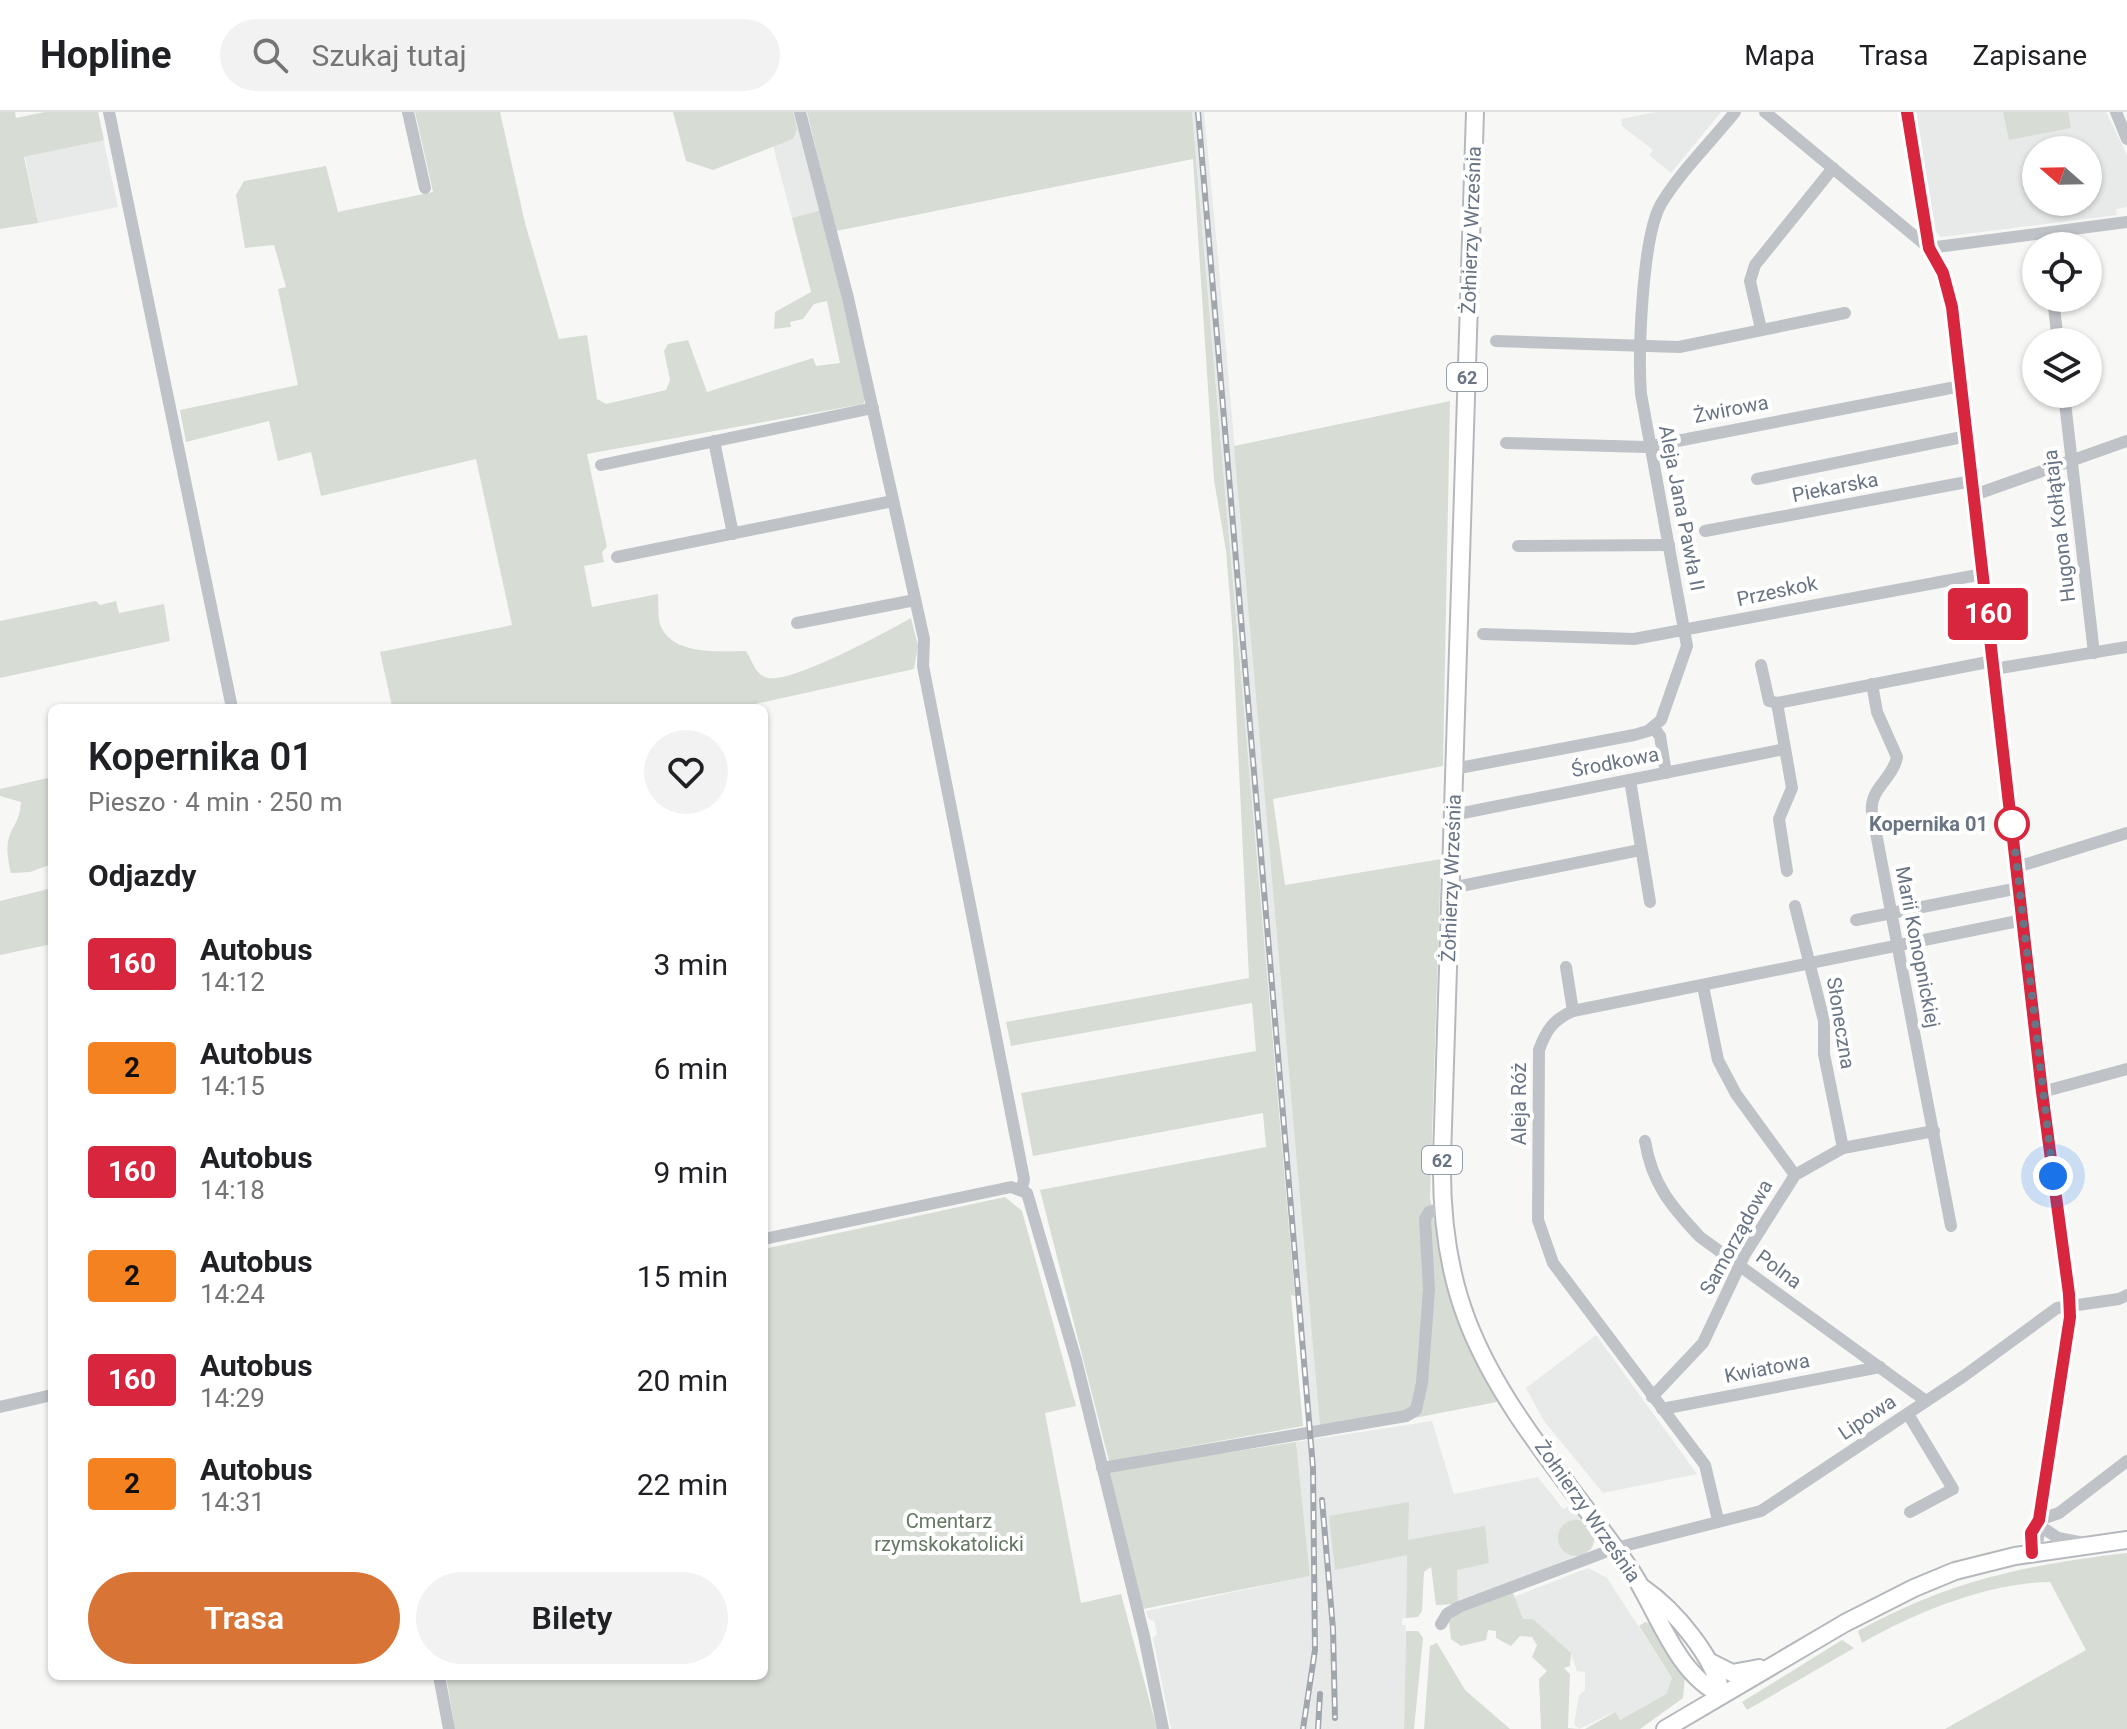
<!DOCTYPE html>
<html lang="pl">
<head>
<meta charset="utf-8">
<style>
	body { margin:0; font-family:Roboto,sans-serif; background:#f2f2f2; color:#202124; height:100vh; display:flex; flex-direction:column; font-size:30px; white-space:nowrap }
	* { box-sizing:border-box; margin:0 }
	p { font-size:26px; color:#757577 }
	.icon { flex:none; width:44px; height:44px; fill:none; stroke:currentColor; stroke-width:2; stroke-linecap:round; stroke-linejoin:round }
	.map { position:relative; flex:1; overflow:hidden }
	.details { position:absolute; left:48px; top:592px; width:720px; height:976px; display:flex; flex-direction:column; background:#fff; border-radius:12px; box-shadow:0 2px 6px #0004 }
	.details>* { flex:none }
	.badge { padding:0 16px; border-radius:6px; font-size:28px; line-height:52px }
	.needle { width:52px; rotate:290deg }
	.buttons { position:absolute; left:2022px; top:24px; display:grid; gap:16px }
	.buttons a { display:grid; place-items:center; width:80px; height:80px; border-radius:50%; background:#fff; box-shadow:0 2px 6px #0004; font-size:40px }
	.you { position:absolute; width:40px; height:40px; margin:-20px; border:6px solid #fff; border-radius:50%; background:#1a73e8; box-shadow:0 0 0 12px #1a73e833 }
	.map>.badge { position:absolute; translate:-50% -50%; box-shadow:0 0 0 4px #fff }
	h2 { padding:0 40px; font-size:30px; line-height:72px }
	.round { display:grid; place-items:center; flex:none; width:84px; height:84px; border-radius:42px; background:#f2f2f2 }
	.summary { display:flex; align-items:center; justify-content:space-between; height:136px; padding:0 40px }
	h1 { font-size:38px; font-weight:600; line-height:60px }
	.action { display:flex; gap:16px; margin-top:auto; padding:16px 40px }
	.action a { flex:1; height:92px; border-radius:48px; background:#d87435; color:#fff; font-size:32px; font-weight:600; line-height:92px; text-align:center }
	.action a+a { background:#f2f2f2; color:#202124 }
	ul { padding:0; list-style:none }
	li { display:flex; align-items:center; gap:24px; height:104px; padding:0 40px }
	li div { flex:1 }
	li b { display:block; font-size:30px }
	li em { font-style:normal }
	li .badge { min-width:88px; font-weight:700; text-align:center }
	header { display:flex; align-items:center; gap:48px; box-sizing:border-box; height:112px; padding:0 40px; background:#fff; border-bottom:2px solid #e0e0e0 }
	header strong { font-size:38px }
	nav { display:flex; gap:44px; margin-inline-start:auto; font-size:28px }
	.search { width:560px; height:72px; background:#f2f2f2; display:flex; align-items:center; gap:20px; box-sizing:border-box; padding:0 28px; border-radius:44px; color:#757577; font-size:30px }
	.map>svg:first-child { display:block }
	.built { fill:#e8eae9; fill-rule:evenodd }
	.green { fill:#d7dcd5 }
	.lines { fill:none; stroke-linecap:round; stroke-linejoin:round }
	.major-casing { stroke:#b5b8bd; stroke-width:20 }
	.minor { stroke:#bfc2c7; stroke-width:12 }
	.major { stroke:#fff; stroke-width:16 }
	.rail-casing { stroke:#a1a6ad; stroke-width:6 }
	.rail { stroke:#fff; stroke-width:3; stroke-dasharray:9; stroke-linecap:butt }
	.line-casing { stroke:#fff; stroke-width:18 }
	.line { stroke:#d7263d; stroke-width:12 }
	.walk { stroke:#697484; stroke-width:8; stroke-dasharray:0 14.4 }
	.stop-dot { fill:#fff; stroke:#d7263d; stroke-width:4 }
	.labels { text-anchor:middle; dominant-baseline:central; stroke-width:8; stroke-linejoin:round; paint-order:stroke }
	.shield { fill:#fff; stroke:#969ea9; stroke-width:2 }
	.shield-label { font-size:18px; font-weight:bold; fill:#697484 }
	.street-label { font-size:20px; fill:#697484; stroke:#fff }
	.stop-label { font-size:20px; font-weight:bold; fill:#697484; stroke:#fff; text-anchor:end }
	.park-label { font-size:20px; fill:#647763; stroke:#fff }
</style>
</head>
<body>
<header>
<strong>Hopline</strong>
<div class="search"><svg class="icon" aria-label="search" viewBox="0 0 24 24"><circle cx="10" cy="10" r="6"/><path d="M15 15l6 6"/></svg>Szukaj tutaj</div>
<nav><a>Mapa</a><a>Trasa</a><a>Zapisane</a></nav>
</header>
<div class="map">
<svg width="2127" height="1617" viewBox="0 0 2127 1617">
	<rect width="100%" height="100%" fill="#f7f8f5"/>
	<g class="built">
		<path d="M 764,0 L 795,0 L 821,98 L 792,106 Z"/>
		<path d="M 1192,0 L 1204,0 L 1216,123 L 1321,1314 L 1307,1315 Z"/>
		<path d="M 1656,0 L 1721,0 L 1671,61 L 1649,43 L 1653,38 L 1622,14 L 1621,7 Z"/>
		<path d="M 1916,0 L 2106,0 L 2127,43 L 2127,95 L 2116,97 L 2117,103 L 1941,125 L 1936,120 ZM 2036,38 L 2088,38 L 2088,90 L 2036,90 Z"/>
		<path d="M 103,26 L 118,95 L 38,111 L 25,45 Z"/>
		<path d="M 1596,1223 L 1697,1362 L 1603,1381 L 1544,1309 L 1526,1276 Z"/>
		<path d="M 1432,1309 L 1454,1382 L 1538,1365 L 1563,1397 L 1574,1392 L 1596,1425 L 1592,1437 L 1458,1492 L 1457,1458 L 1408,1428 L 1408,1390 L 1406,1506 L 1402,1507 L 1402,1513 L 1406,1513 L 1404,1617 L 1171,1617 L 1153,1526 L 1157,1522 L 1154,1509 L 1148,1506 L 1146,1499 L 1310,1464 L 1296,1330 Z"/>
		<path d="M 1588,1456 L 1607,1466 L 1672,1566 L 1666,1582 L 1620,1608 L 1614,1600 L 1579,1617 L 1574,1612 L 1579,1583 L 1585,1578 L 1585,1560 L 1577,1559 L 1571,1542 L 1534,1508 L 1523,1507 L 1514,1485 Z"/>
	</g>
	<g class="green">
		<path d="M 0,0 L 15,0 L 16,6 L 45,0 L 98,0 L 104,28 L 24,45 L 38,111 L 0,117 Z"/>
		<path d="M 415,0 L 500,0 L 525,111 L 559,227 L 587,223 L 597,287 L 606,292 L 666,278 L 670,268 L 664,239 L 668,232 L 688,228 L 707,280 L 813,246 L 816,254 L 840,251 L 827,189 L 814,192 L 803,207 L 790,210 L 791,215 L 774,217 L 775,200 L 811,180 L 792,106 L 821,98 L 866,285 L 863,292 L 587,342 L 607,435 L 602,440 L 604,450 L 584,454 L 592,495 L 658,482 C 659,491 657,507 661,515 C 675,544 720,539 746,539 C 752,548 756,564 768,566 C 793,571 886,520 911,506 L 918,534 L 914,557 L 737,596 L 386,596 L 392,594 L 380,540 L 512,513 L 476,347 L 321,384 L 311,340 L 278,349 L 269,309 L 186,330 L 180,298 L 298,273 L 278,177 L 286,175 L 274,133 L 245,136 L 236,83 L 244,69 L 326,54 L 338,100 L 433,80 Z"/>
		<path d="M 673,0 L 793,0 L 797,17 L 793,27 L 713,58 L 686,49 Z"/>
		<path d="M 807,0 L 1192,0 L 1295,1184 L 1291,1183 L 1303,1314 L 1109,1349 L 1040,1078 L 1266,1035 L 1263,1001 L 1033,1044 L 1021,981 L 1256,939 L 1252,891 L 1011,934 L 1006,910 L 1249,866 L 1232,512 L 1226,439 L 1214,368 L 1193,47 L 836,119 Z"/>
		<path d="M 2003,0 L 2068,0 L 2071,16 L 2009,28 Z"/>
		<path d="M 1450,289 L 1443,654 L 1273,687 L 1285,773 L 1441,747 L 1430,1086 L 1451,1186 L 1497,1290 L 1321,1324 L 1234,334 Z"/>
		<path d="M 96,489 L 100,493 L 116,489 L 119,501 L 164,492 L 170,529 L 0,566 L 0,509 Z"/>
		<path d="M 52,665 L 52,752 L 30,760 L 11,761 C 0,714 19,722 21,690 L 0,684 L 0,677 Z"/>
		<path d="M 52,776 L 52,832 L 0,843 L 0,789 Z"/>
		<path d="M 1005,1085 L 1022,1099 L 1076,1294 L 1045,1301 L 1081,1491 L 1121,1482 L 1157,1617 L 455,1617 L 446,1564 L 764,1564 L 764,1137 Z"/>
		<path d="M 1296,1330 L 1310,1464 L 1143,1497 L 1106,1359 Z"/>
		<path d="M 1409,1390 L 1408,1428 L 1485,1414 L 1489,1451 L 1457,1458 L 1458,1492 L 1436,1493 L 1431,1455 L 1424,1460 L 1422,1499 L 1418,1505 L 1406,1506 L 1407,1443 L 1335,1458 L 1329,1404 Z"/>
		<circle cx="1576" cy="1426" r="18"/>
		<path d="M 2127,1441 L 2127,1617 L 1945,1617 L 2086,1538 L 2050,1470 C 1988,1471 1916,1500 1862,1531 L 1858,1519 C 1949,1469 2025,1453 2127,1441 Z"/>
		<path d="M 1513,1481 L 1523,1507 L 1533,1507 L 1571,1541 L 1570,1554 L 1564,1556 L 1570,1562 L 1568,1616 L 1579,1617 L 1541,1617 L 1539,1567 L 1547,1559 L 1532,1545 L 1537,1533 L 1532,1525 L 1520,1524 L 1511,1534 L 1496,1526 L 1496,1519 L 1488,1518 L 1486,1528 L 1461,1534 L 1451,1527 L 1449,1509 L 1457,1502 Z"/>
		<path d="M 1645,1510 L 1652,1512 L 1685,1564 L 1683,1586 L 1640,1617 L 1585,1617 L 1615,1600 L 1620,1608 L 1666,1582 L 1672,1566 L 1639,1514 Z"/>
		<path d="M 1406,1519 L 1418,1519 L 1423,1526 L 1414,1617 L 1404,1617 Z"/>
		<path d="M 1842,1528 L 1854,1536 L 1747,1598 L 1742,1590 Z"/>
		<path d="M 1437,1531 L 1465,1578 L 1510,1617 L 1424,1617 L 1430,1534 Z"/>
	</g>
	<g class="lines">
		<defs>
			<g id="major">
				<path d="M 1475,0 L 1442,1046 C 1441,1102 1447,1156 1467,1208 C 1502,1300 1575,1377 1630,1457 C 1657,1496 1675,1562 1722,1583"/>
				<path d="M 1643,1476 C 1675,1498 1714,1545 1722,1583"/>
				<path d="M 1710,1550 L 1732,1561 L 1759,1556"/>
				<path d="M 1665,1617 L 1845,1511 L 1914,1476 L 1955,1459 L 2015,1444 L 2127,1428"/>
			</g>
		</defs>
		<use href="#major" class="major-casing"/>
		<g class="minor">
			<path d="M 109,0 L 232,596"/>
			<path d="M 408,0 L 425,76"/>
			<path d="M 800,0 L 848,186 L 924,527 L 923,554 L 1024,1067 L 1022,1077"/>
			<path d="M 1765,0 L 1929,136"/>
			<path d="M 1907,0 L 1929,136 L 1943,161 L 1952,195 L 2069,1182 L 2070,1205 L 2036,1440"/>
			<path d="M 2116,0 L 2127,27"/>
			<path d="M 1929,136 L 2127,110"/>
			<path d="M 2053,186 L 2058,230"/>
			<path d="M 1761,217 L 1750,169 L 1755,153 L 1833,56"/>
			<path d="M 1496,229 L 1679,235 L 1845,201"/>
			<path d="M 2064,282 L 2094,541"/>
			<path d="M 714,329 L 733,422"/>
			<path d="M 1506,331 L 1646,335 L 1961,274"/>
			<path d="M 601,353 L 873,296"/>
			<path d="M 1757,367 L 1967,324"/>
			<path d="M 1974,383 L 2127,329"/>
			<path d="M 1705,419 L 1972,369"/>
			<path d="M 1518,434 L 1669,433"/>
			<path d="M 617,445 L 893,389"/>
			<path d="M 797,511 L 915,488"/>
			<path d="M 1483,522 L 1634,527 L 1983,462"/>
			<path d="M 1761,553 L 1769,589 L 1777,591"/>
			<path d="M 1994,557 L 2127,535"/>
			<path d="M 1872,572 L 1877,600 L 1897,645 C 1893,667 1869,677 1872,700 L 1951,1114"/>
			<path d="M 1777,591 L 1993,549"/>
			<path d="M 1777,591 L 1792,676 L 1779,707 L 1787,759"/>
			<path d="M 1653,615 L 1660,624 L 1666,661"/>
			<path d="M 1454,657 L 1634,623 L 1648,619 L 1661,608 L 1687,534 L 1641,282 C 1638,242 1642,125 1661,92 C 1681,59 1711,30 1735,0"/>
			<path d="M 1630,668 L 1650,790"/>
			<path d="M 1453,703 L 1785,637"/>
			<path d="M 2017,755 L 2127,721"/>
			<path d="M 1451,776 L 1640,738"/>
			<path d="M 1795,794 L 1824,909 L 1824,942 L 1843,1036"/>
			<path d="M 1856,808 L 2019,776"/>
			<path d="M 1566,855 L 1573,899"/>
			<path d="M 1703,874 L 1718,948 L 1736,982 L 1795,1063"/>
			<path d="M 2042,980 L 2127,957"/>
			<path d="M 1645,1029 C 1652,1072 1671,1094 1700,1125 L 1926,1289"/>
			<path d="M 764,1127 L 1011,1075 L 1027,1081 L 1076,1248 L 1144,1524 L 1163,1617"/>
			<path d="M 1652,1285 L 1703,1231 L 1745,1142 L 1795,1063 L 1843,1036 L 1934,1019"/>
			<path d="M 0,1295 L 52,1283"/>
			<path d="M 1662,1297 L 1880,1255"/>
			<path d="M 1908,1302 L 1953,1377 L 1910,1400"/>
			<path d="M 1102,1356 L 1406,1304 L 1416,1298 L 1422,1271 L 1429,1177 L 1425,1107 L 1429,1100 L 1442,1096"/>
			<path d="M 1718,1408 L 1705,1353 L 1553,1151 L 1538,1108 L 1539,938 C 1546,918 1554,907 1573,899 L 2023,808"/>
			<path d="M 2039,1408 L 2059,1401 L 2127,1349"/>
			<path d="M 2040,1414 L 2058,1426 L 2084,1431"/>
			<path d="M 2032,1441 L 2031,1421 L 2039,1408"/>
			<path d="M 1441,1512 L 1447,1502 L 1459,1495 L 1616,1436 L 1761,1399 L 1964,1264 L 2057,1196 L 2119,1187 L 2127,1183"/>
			<path d="M 439,1564 L 449,1617"/>
		</g>
		<use href="#major" class="major"/>
		<defs>
			<g id="rail">
				<path d="M 1198,0 L 1313,1356 L 1315,1538 L 1303,1617"/>
				<path d="M 1322,1388 L 1333,1517 L 1335,1606"/>
				<path d="M 1318,1617 L 1320,1582"/>
			</g>
		</defs>
		<use href="#rail" class="rail-casing"/>
		<use href="#rail" class="rail"/>
	</g>
	<g class="lines">
		<defs>
			<path id="line" d="M 1907,0 L 1929,136 L 1943,161 L 1952,195 L 2042,980 L 2069,1182 L 2070,1205 L 2039,1408 L 2031,1421 L 2032,1441"/>
		</defs>
		<use href="#line" class="line-casing"/>
		<use href="#line" class="line"/>
		<path class="walk" d="M 2012,712 L 2053,1064"/>
	</g>
	<circle class="stop-dot" cx="2012" cy="712" r="16"/>
	<g class="labels">
		<g class="shield">
			<rect x="1447" y="251" width="40" height="28" rx="6"/>
			<rect x="1422" y="1034" width="40" height="28" rx="6"/>
		</g>
		<g class="shield-label">
			<text x="1467" y="265">62</text>
			<text x="1442" y="1048">62</text>
		</g>
		<g class="street-label">
			<text transform="translate(1471 118) rotate(-88)">Żołnierzy Września</text>
			<text transform="translate(1731 297) rotate(-11)">Żwirowa</text>
			<text transform="translate(1835 375) rotate(-11)">Piekarska</text>
			<text transform="translate(1682 396) rotate(79)">Aleja Jana Pawła II</text>
			<text transform="translate(2059 414) rotate(-97)">Hugona Kołłątaja</text>
			<text transform="translate(1777 479) rotate(-12)">Przeskok</text>
			<text transform="translate(1615 650) rotate(-11)">Środkowa</text>
			<text transform="translate(1451 766) rotate(-88)">Żołnierzy Września</text>
			<text transform="translate(1918 835) rotate(79)">Marii Konopnickiej</text>
			<text transform="translate(1841 911) rotate(81)">Słoneczna</text>
			<text transform="translate(1519 992) rotate(-90)">Aleja Róż</text>
			<text transform="translate(1736 1125) rotate(-61)">Samorządowa</text>
			<text transform="translate(1779 1157) rotate(36)">Polna</text>
			<text transform="translate(1767 1256) rotate(-11)">Kwiatowa</text>
			<text transform="translate(1867 1305) rotate(-34)">Lipowa</text>
			<text transform="translate(1588 1399) rotate(55)">Żołnierzy Września</text>
		</g>
		<g class="stop-label">
			<text x="1988" y="712">Kopernika 01</text>
		</g>
		<g class="park-label">
			<text x="949" y="1409">Cmentarz<tspan x="949" dy="23">rzymskokatolicki</tspan></text>
		</g>
	</g>
</svg>
<div class="buttons">
<a><svg class="needle" viewBox="-14 -14 28 28"><path d="M0-13l5 13h-10z" fill="#e53935"/><path d="M0 13l5-13h-10z" fill="#757577"/></svg></a>
<a><svg class="icon" aria-label="locate" viewBox="0 0 24 24"><circle cx="12" cy="12" r="6"/><path d="M12 2v4M12 18v4M2 12h4M18 12h4"/></svg></a>
<a><svg class="icon" aria-label="layers" viewBox="0 0 24 24"><path d="M12 4l9 5-9 5-9-5zM3 14l9 5 9-5"/></svg></a>
</div>
<div class="you" style="left:2053px;top:1064px"></div>
<b class="badge" style="left:1988px;top:502px;background:#d7263d;color:#fff">160</b>
<section class="details">
<div class="summary"><div><h1>Kopernika 01</h1><p>Pieszo · 4 min · 250 m</p></div><a class="round"><svg class="icon" aria-label="heart" viewBox="0 0 24 24"><path d="M12 20l-8-8c-3-5 5-10 8-4 3-6 11-1 8 4z"/></svg></a></div>
<h2>Odjazdy</h2>
<ul>
<li><span class="badge" style="background:#d7263d;color:#fff">160</span><div><b>Autobus</b><p>14:12</p></div><em>3 min</em></li>
<li><span class="badge" style="background:#f58220;color:#111">2</span><div><b>Autobus</b><p>14:15</p></div><em>6 min</em></li>
<li><span class="badge" style="background:#d7263d;color:#fff">160</span><div><b>Autobus</b><p>14:18</p></div><em>9 min</em></li>
<li><span class="badge" style="background:#f58220;color:#111">2</span><div><b>Autobus</b><p>14:24</p></div><em>15 min</em></li>
<li><span class="badge" style="background:#d7263d;color:#fff">160</span><div><b>Autobus</b><p>14:29</p></div><em>20 min</em></li>
<li><span class="badge" style="background:#f58220;color:#111">2</span><div><b>Autobus</b><p>14:31</p></div><em>22 min</em></li>
</ul>
<div class="action"><a>Trasa</a><a>Bilety</a></div>
</section>
</div>
</body>
</html>
